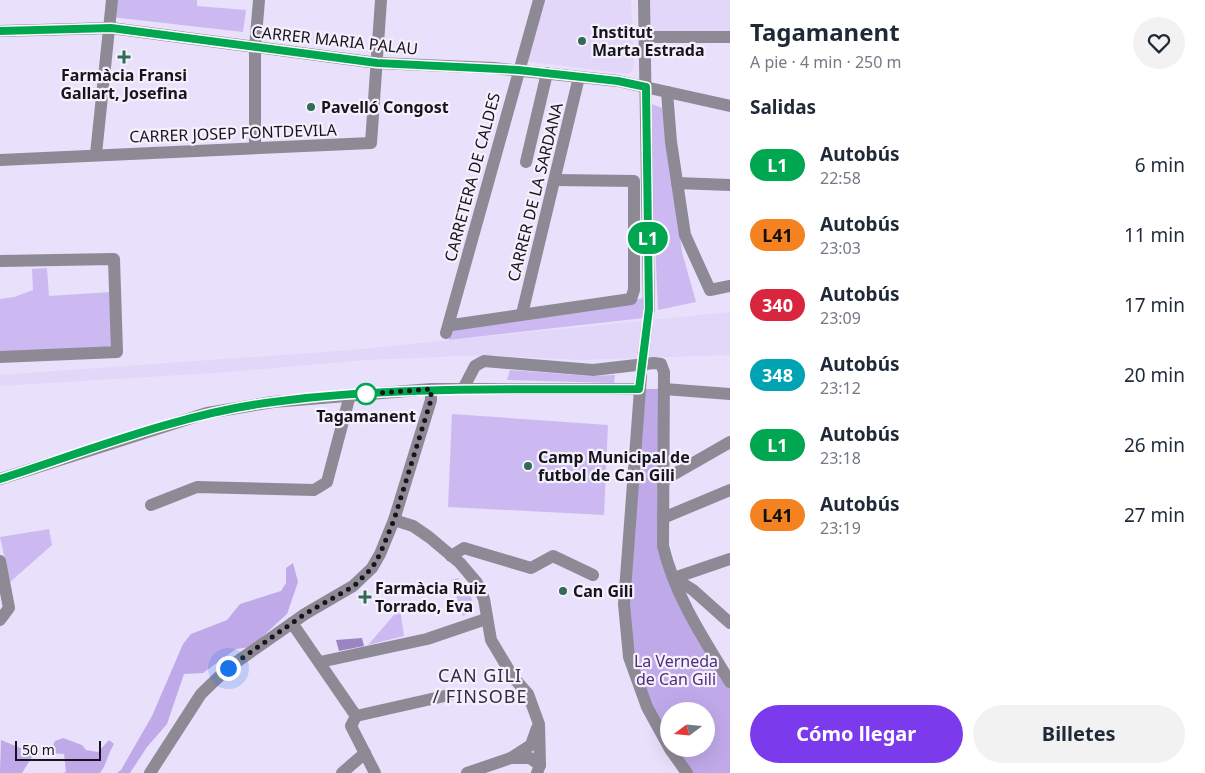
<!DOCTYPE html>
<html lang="es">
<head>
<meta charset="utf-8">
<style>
	body { margin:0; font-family:"Noto Sans",sans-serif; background:#f2f2f3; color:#1f2937; height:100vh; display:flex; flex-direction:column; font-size:19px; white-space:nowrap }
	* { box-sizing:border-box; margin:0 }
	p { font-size:16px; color:#747a83 }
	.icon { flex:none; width:28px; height:28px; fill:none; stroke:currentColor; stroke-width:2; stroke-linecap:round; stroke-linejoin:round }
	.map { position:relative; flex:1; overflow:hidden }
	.details { display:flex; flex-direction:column; background:#fff; width:475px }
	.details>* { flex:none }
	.badge { padding:0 10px; border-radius:16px; font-size:18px; line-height:32px }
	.needle { width:32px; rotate:254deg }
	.tools { position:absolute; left:660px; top:702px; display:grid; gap:10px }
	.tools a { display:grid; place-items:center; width:55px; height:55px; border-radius:50%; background:#fff; box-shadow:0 5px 20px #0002; font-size:25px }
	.scale { position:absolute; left:15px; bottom:12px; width:86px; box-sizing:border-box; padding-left:5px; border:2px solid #17141d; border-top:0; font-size:14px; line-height:18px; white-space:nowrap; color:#17141d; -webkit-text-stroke:4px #f4f0fc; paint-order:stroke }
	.you { position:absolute; width:25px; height:25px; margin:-12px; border:4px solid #fff; border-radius:50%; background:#1a73e8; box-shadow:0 0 0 8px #1a73e833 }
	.map>.badge { position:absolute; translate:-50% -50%; box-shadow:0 0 0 2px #fff }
	h2 { padding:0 20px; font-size:19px; line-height:45px }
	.round { display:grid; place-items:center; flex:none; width:52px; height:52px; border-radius:26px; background:#f2f2f3 }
	.overview { display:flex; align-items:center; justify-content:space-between; height:85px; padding:0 20px }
	h1 { font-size:24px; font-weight:700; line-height:38px }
	.button { display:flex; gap:10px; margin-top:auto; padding:10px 20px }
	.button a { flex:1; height:58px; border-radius:30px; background:#7c3aed; color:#fff; font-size:20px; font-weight:700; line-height:58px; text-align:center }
	.button a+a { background:#f2f2f3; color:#1f2937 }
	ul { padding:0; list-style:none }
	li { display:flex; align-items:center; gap:15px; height:70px; padding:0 20px }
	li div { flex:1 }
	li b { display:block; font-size:19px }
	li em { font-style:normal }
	li .badge { min-width:55px; font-weight:700; text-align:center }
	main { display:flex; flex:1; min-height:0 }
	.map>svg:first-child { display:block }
	.built { fill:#e2d6f9 }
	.green { fill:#cdb9f2 }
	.forest { fill:#c0a9e9 }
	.water { fill:#9b84c2 }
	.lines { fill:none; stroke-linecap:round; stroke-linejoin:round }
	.minor-tunnel { stroke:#cac1db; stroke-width:12; stroke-dasharray:12 6; stroke-linecap:butt }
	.minor { stroke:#8e8a95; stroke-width:12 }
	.line-casing { stroke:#fff; stroke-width:11 }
	.line { stroke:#00a650; stroke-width:8 }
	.walk { stroke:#17141d; stroke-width:5; stroke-dasharray:0 9 }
	.poi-dot { fill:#316b55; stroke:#f4f0fc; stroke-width:2 }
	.stop-dot { fill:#fff; stroke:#00a650; stroke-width:2.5 }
	.labels { text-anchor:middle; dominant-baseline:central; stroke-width:4.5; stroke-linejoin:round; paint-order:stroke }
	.poi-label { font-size:16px; font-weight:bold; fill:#17141d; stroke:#f4f0fc; text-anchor:start }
	.street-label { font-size:16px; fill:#17141d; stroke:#f4f0fc }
	.stop-label { font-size:16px; font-weight:bold; fill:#17141d; stroke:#f4f0fc }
	.park-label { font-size:16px; fill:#4e2e78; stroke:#f4f0fc }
	.neighbourhood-label { font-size:18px; letter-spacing:1px; fill:#352d43; stroke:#f4f0fc }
</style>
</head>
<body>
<main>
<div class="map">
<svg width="730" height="773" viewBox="0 0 730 773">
	<rect width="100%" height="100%" fill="#e9e0fc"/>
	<g class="built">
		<path d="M 543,0 L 631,0 L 634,63 L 632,71 L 628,74 L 525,61 Z"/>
		<rect x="644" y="0" width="86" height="37"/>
		<path d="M 730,312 L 730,355 L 579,360 L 486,355 L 365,360 L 229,372 L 0,386 L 0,375 L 352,350 Z"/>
	</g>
	<g class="green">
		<path d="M 112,0 L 197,0 L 197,6 L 246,10 L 243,32 L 111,17 Z"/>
		<path d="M 649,103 L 665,109 L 682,252 L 696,302 L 658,310 Z"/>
		<path d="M 47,268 L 49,296 L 110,292 L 112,353 L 0,353 L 0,299 L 14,297 L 33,290 L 32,269 Z"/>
		<path d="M 644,298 L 644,318 L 449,340 L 450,329 Z"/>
		<path d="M 510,370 L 590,376 L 615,375 L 614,383 L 507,380 Z"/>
		<path d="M 452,414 L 608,425 L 604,515 L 448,507 Z"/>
		<path d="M 49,529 L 52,545 L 10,582 L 0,537 Z"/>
		<path d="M 458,578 L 472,599 L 473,610 L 463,616 L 451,580 Z"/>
		<path d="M 400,608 L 404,636 L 368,645 Z"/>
	</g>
	<g class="forest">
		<path d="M 639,389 L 664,389 L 667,563 L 730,681 L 730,773 L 687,773 L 670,749 L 706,749 L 706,711 L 669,711 L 669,747 L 629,657 L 624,604 Z"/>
		<path d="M 293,563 L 298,582 L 287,614 L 251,647 L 236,649 L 203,673 L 184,674 L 167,724 L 147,747 L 130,773 L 117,773 L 121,770 L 152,716 L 183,644 L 191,634 L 227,620 L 240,604 L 281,591 L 286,583 L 286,568 Z"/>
		<path d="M 63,738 L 82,745 L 86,750 L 98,752 L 109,740 L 114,744 C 108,753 107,764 100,773 L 63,773 L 66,772 L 64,754 L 50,753 L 55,741 Z"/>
		<path d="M 1,740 L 23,749 L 32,757 L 22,773 L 0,773 Z"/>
	</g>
	<path class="water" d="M 362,638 L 364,646 L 339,651 L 336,640 Z"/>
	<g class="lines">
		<path class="minor-tunnel" d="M 641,373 L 649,309"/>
		<g class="minor">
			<path d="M 644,0 L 649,309"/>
			<path d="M 0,31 L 111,28 L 377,63 L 494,68 L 618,81 L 730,106"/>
			<path d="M 644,37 L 730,37"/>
			<path d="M 667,92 L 671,142 L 685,235 L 710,290 L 730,286"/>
			<path d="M 255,148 L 255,48 L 259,0"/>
			<path d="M 96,154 L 112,0"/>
			<path d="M 0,160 L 371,143 L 381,0"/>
			<path d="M 526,162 L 547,73"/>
			<path d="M 677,183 L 730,185"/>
			<path d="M 0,261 L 114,259 L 117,352 L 0,357"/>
			<path d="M 522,314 L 579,77"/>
			<path d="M 452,325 L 631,299 L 634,290 L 634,181 L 555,180"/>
			<path d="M 446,333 L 539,0"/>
			<path d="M 641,376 L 624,604 L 629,657 L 647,707 L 669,747"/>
			<path d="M 463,389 L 475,366 L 484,361 L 593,370 L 654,363 L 661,364 L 664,372 L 663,546 C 675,596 703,638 730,682"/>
			<path d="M 664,389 L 730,394"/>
			<path d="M 0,479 L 207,413 L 273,402 L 431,389 L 639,389"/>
			<path d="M 662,481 L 730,442"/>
			<path d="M 151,505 L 197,487 L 314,490 L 327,482 L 350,395"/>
			<path d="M 663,518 L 730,490"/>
			<path d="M 394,520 L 413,526 L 429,537 L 460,563 L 477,583 L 484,599 L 491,640 L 513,677 L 528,694 L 539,724 L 540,765 L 537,773"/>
			<path d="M 451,556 L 464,548 L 531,568 L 553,556 L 593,575"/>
			<path d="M 0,561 L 9,608 L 0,620"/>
			<path d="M 674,578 L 693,590 L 730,623"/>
			<path d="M 674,578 L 730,559"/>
			<path d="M 292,623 L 356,716 L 351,726 L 375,773"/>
			<path d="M 320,662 L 427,639 L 486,619"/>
			<path d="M 356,716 L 449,695"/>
			<path d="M 670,749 L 687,773"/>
			<path d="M 511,758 L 531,745 L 537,728"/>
			<path d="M 150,773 L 201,694 L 228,668 L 305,614 L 353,586 L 372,568 L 380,554 L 394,520 L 431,400 L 431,389"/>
			<path d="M 342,773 L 365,753"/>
			<path d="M 467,773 L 511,758 L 530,758 L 540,765"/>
		</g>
	</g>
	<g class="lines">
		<defs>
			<path id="line" d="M 0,31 L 111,28 L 377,63 L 518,70 L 618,81 L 646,87 L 649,309 L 639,389 C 517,390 394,386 273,402 C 183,413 87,451 0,479"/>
		</defs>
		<use href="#line" class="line-casing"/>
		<use href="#line" class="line"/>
		<path class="walk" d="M 228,668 L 305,614 L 354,586 L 372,568 L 380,554 L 394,520 L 431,400 L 431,389 L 366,394"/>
	</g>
	<g class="poi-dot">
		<circle cx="582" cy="41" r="5"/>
		<path d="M121.5 49.5h5v5h5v5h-5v5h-5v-5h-5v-5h5z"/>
		<circle cx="311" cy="107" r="5"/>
		<circle cx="528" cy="466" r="5"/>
		<circle cx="563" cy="591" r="5"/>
		<path d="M362.5 589.5h5v5h5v5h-5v5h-5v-5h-5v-5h5z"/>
	</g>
	<circle class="stop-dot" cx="366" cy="394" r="10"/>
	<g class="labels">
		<g class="poi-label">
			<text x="592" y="32">Institut<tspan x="592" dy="18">Marta Estrada</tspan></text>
			<text x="124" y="75" text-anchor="middle">Farmàcia Fransi<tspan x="124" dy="18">Gallart, Josefina</tspan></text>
			<text x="321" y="107">Pavelló Congost</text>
			<text x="538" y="457">Camp Municipal de<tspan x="538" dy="18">futbol de Can Gili</tspan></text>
			<text x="375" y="588">Farmàcia Ruiz<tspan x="375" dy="18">Torrado, Eva</tspan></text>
			<text x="573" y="591">Can Gili</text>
		</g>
		<g class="street-label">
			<text transform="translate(335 40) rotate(6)">CARRER MARIA PALAU</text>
			<text transform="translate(233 133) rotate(-2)">CARRER JOSEP FONTDEVILA</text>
			<text transform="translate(472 177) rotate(-75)">CARRETERA DE CALDES</text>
			<text transform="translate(535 192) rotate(-76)">CARRER DE LA SARDANA</text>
		</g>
		<g class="stop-label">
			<text x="366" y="416">Tagamanent</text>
		</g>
		<g class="park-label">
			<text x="676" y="661">La Verneda<tspan x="676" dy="18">de Can Gili</tspan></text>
		</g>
		<g class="neighbourhood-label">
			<text x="480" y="675">CAN GILI<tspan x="480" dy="21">/ FINSOBE</tspan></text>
		</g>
	</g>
</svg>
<div class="tools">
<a><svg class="needle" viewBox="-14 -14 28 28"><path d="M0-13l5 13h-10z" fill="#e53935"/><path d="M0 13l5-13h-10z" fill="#747a83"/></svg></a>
</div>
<div class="scale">50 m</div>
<div class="you" style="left:228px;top:668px"></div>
<b class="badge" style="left:648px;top:238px;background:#00a650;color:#fff">L1</b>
</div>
<section class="details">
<div class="overview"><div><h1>Tagamanent</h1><p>A pie · 4 min · 250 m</p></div><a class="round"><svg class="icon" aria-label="heart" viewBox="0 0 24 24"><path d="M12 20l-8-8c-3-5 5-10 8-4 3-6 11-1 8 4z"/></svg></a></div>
<h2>Salidas</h2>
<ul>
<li><span class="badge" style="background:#00a650;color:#fff">L1</span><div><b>Autobús</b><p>22:58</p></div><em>6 min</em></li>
<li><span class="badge" style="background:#f58220;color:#111">L41</span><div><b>Autobús</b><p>23:03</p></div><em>11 min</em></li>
<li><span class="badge" style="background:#d7263d;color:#fff">340</span><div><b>Autobús</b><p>23:09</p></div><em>17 min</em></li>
<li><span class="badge" style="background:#00a3b4;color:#fff">348</span><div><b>Autobús</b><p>23:12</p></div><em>20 min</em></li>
<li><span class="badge" style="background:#00a650;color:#fff">L1</span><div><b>Autobús</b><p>23:18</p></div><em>26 min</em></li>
<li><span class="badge" style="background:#f58220;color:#111">L41</span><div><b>Autobús</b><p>23:19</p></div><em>27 min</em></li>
</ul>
<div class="button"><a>Cómo llegar</a><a>Billetes</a></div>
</section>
</main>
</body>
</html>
